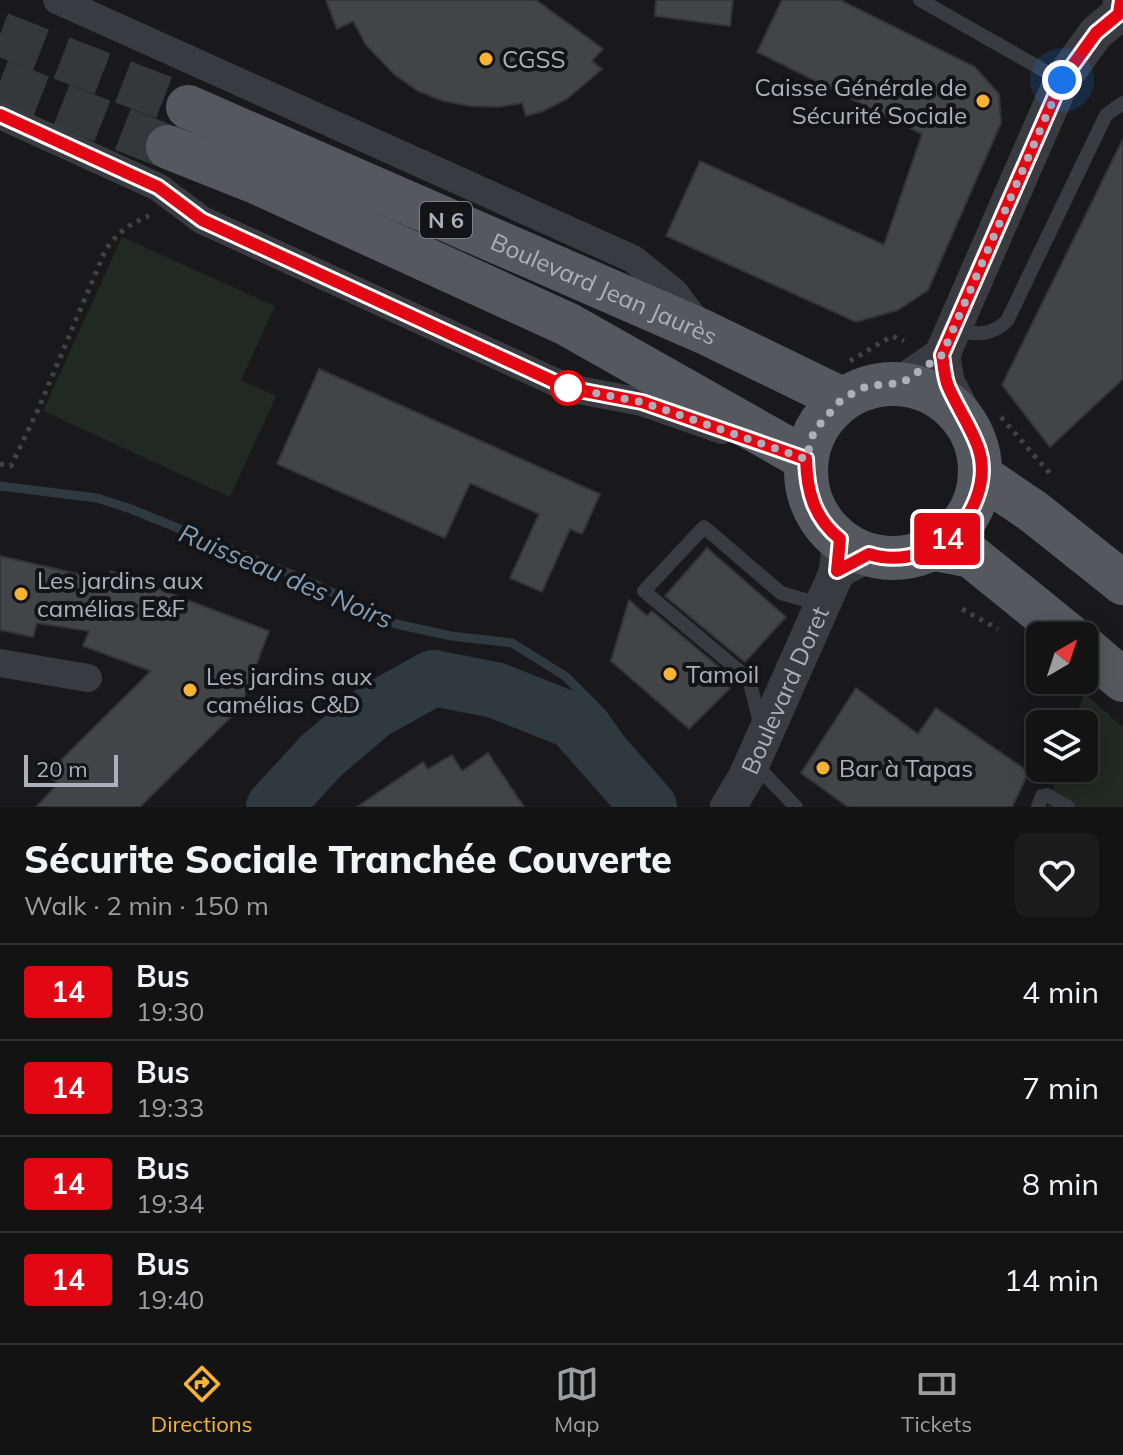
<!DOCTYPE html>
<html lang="en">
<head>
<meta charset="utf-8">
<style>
	body { margin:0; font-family:Mulish,sans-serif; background:#1c1c1d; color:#f1f3f6; height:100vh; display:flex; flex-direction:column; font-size:30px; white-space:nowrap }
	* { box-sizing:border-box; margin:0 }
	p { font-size:26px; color:#9d9ea0 }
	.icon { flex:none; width:44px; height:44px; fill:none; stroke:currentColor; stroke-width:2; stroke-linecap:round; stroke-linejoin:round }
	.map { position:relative; height:807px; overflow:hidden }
	.details { display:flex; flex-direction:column; background:#131314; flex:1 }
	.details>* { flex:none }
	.badge { padding:0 16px; border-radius:6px; font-size:28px; line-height:52px }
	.needle { width:52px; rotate:39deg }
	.tools { position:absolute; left:1026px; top:622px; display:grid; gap:16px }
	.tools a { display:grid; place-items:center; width:72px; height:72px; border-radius:12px; background:#131314; box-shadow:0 4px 20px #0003,0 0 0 2px #323234; font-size:40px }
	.scale { position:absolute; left:24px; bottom:20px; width:94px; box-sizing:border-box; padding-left:8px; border:4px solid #abb0bb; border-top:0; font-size:22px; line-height:28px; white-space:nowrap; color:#abb0bb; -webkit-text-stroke:6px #141417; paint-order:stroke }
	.you { position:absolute; width:40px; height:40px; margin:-20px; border:6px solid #fff; border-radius:50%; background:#1a73e8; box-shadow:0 0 0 12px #1a73e833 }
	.map>.badge { position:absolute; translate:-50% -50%; box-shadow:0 0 0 4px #fff }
	.round { display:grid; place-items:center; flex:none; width:84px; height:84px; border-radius:12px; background:#1c1c1d }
	.head { display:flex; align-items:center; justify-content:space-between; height:136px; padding:0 24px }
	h1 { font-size:38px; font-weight:800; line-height:60px }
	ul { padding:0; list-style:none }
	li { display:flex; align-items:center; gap:24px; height:96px; padding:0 24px; border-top:2px solid #323234 }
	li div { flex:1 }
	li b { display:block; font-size:30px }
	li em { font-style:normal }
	li .badge { min-width:88px; font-weight:700; text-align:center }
	.tabs { display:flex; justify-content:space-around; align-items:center; height:112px; border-top:2px solid #323234; background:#131314; font-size:22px; color:#9d9ea0 }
	.tabs a { display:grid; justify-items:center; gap:4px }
	.tabs .current { color:#f9b333 }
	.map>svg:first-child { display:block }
	.green { fill:#212a22 }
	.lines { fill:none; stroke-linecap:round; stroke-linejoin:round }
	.stream { stroke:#2e3940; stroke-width:9 }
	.river { stroke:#2e3940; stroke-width:56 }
	.building { fill:#434448; stroke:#333338; stroke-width:2 }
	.primary-tunnel { stroke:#36373b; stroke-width:44; stroke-dasharray:44 22; stroke-linecap:butt }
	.path { stroke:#404248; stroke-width:5; stroke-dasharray:4 6; stroke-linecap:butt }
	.service { stroke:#3a3b41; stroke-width:14 }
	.minor { stroke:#3a3b41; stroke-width:28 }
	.tertiary { stroke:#3a3b41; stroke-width:36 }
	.primary { stroke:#565860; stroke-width:44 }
	.line-casing { stroke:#fff; stroke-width:18 }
	.line { stroke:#e30613; stroke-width:12 }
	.walk { stroke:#abb0bb; stroke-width:8; stroke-dasharray:0 14.4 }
	.poi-dot { fill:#f9b333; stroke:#141417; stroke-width:3 }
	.stop-dot { fill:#fff; stroke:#e30613; stroke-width:4 }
	.labels { text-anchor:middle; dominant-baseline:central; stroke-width:8; stroke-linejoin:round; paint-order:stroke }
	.shield { fill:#141417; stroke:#7e818a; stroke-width:2 }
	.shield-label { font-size:22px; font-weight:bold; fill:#abb0bb }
	.poi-label { font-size:24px; fill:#abb0bb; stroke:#141417; text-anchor:start }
	.street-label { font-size:24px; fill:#abb0bb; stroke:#141417 }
	.water-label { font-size:26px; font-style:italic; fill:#819fb7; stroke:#141417 }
</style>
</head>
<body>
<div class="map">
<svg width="1123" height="807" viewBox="0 0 1123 807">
	<rect width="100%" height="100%" fill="#19191b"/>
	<g class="green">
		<path d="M 122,237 L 275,306 L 241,380 L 276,396 L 230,497 L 43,411 Z"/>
		<path d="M 1084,693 L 1123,727 L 1123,807 L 1048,807 L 1060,768 L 1084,768 L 1084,724 L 1074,724 Z"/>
	</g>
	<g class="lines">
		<path class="stream" d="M 0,486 L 97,498 L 131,509 L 315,584 L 396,624 L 451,636 L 512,643 L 565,676 L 602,713 L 622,741 L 642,798"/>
		<path class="river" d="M 274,807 L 322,755 L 374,711 L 433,678 L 495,690 L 573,721 L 649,807"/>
	</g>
	<g class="building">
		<path d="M 326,0 L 536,0 L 603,49 L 592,61 L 602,69 L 567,99 L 543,111 L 526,116 L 522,103 L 498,107 L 470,106 L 443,101 L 418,91 L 395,75 L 366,45 L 353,21 L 337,29 Z"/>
		<path d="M 656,0 L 733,0 L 730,26 L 655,16 Z"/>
		<path d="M 782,0 L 840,0 L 975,67 L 999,94 L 1001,123 L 928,290 L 898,310 L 856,322 L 666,236 L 700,161 L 884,245 L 922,134 L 757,52 Z"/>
		<path d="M 1123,139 L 1123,379 L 1050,447 L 1002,385 Z"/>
		<path d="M 319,369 L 600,494 L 582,534 L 570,529 L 542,592 L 510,578 L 539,514 L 470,483 L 445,538 L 277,464 Z"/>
		<path d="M 707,548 L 786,617 L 745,662 L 665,596 Z"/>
		<path d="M 0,556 L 108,581 L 111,571 L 269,631 L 240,708 L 140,807 L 36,807 L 58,784 L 47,774 L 151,671 L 83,646 L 89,631 L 37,623 L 33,637 L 0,630 Z"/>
		<path d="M 629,600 L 647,616 L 652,611 L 731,677 L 725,684 L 730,688 L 689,729 L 611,661 Z"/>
		<path d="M 856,688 L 918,734 L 936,708 L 1029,772 L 1012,807 L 848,807 L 801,773 Z"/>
		<path d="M 488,753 L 524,807 L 357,807 L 423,762 L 428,769 L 452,755 L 462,771 Z"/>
	</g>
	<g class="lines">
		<g class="primary-tunnel">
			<path d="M 0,34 L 188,107"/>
			<path d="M 0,81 L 168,147"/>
		</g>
		<g class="path">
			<path d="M 850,361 L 892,336 L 904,341"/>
			<path d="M 1001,417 L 1052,476"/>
			<path d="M 0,464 L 11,466 L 37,412 L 105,251 C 117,233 129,224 149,216"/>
			<path d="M 962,609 L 998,629"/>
		</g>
		<g class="service">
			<path d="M 920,0 L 1061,80"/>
			<path d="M 953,331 C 976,334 990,337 1007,321 L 1106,115 L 1123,103"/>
			<path d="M 761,727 L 749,679 L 644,591 L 704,527 L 781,593 L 822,605"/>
			<path d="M 755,764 L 796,807"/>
			<path d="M 1038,807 L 1042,796 L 1047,795 L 1068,807"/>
		</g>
		<g class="minor">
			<path d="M 57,0 L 633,259 L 674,292 L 699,325"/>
			<path d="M 0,115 L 158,187 L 202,220 L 568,388 L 642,402 L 722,430"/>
			<path d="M 0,663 L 88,678"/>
		</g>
		<g class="tertiary">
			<path d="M 942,355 L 947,383 L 967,421"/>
			<path d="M 902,383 L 942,355 L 1062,80 L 1096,33 L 1119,14 L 1121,0"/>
			<path d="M 837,571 L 869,554"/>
			<path id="s1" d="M 728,807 L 746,777 L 833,581 L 837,571 L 840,539"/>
		</g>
		<g class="primary">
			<path id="s2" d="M 188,107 L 704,332 L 842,399"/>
			<path d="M 168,147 L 256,182 L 567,324 L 806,459"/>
			<circle cx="893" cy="471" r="87"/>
			<path d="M 981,476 L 1034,512 L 1123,583"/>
			<path d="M 934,549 L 971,556 L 1070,636"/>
			<path d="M 1084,647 L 1123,680"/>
		</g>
	</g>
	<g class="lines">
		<defs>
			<path id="line" d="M 0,115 L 158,187 L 202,220 L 568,388 L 642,402 L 806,459 C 807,492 814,518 840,539 L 837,571 L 869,554 C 893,562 924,557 945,541 C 972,520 990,481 978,447 C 970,425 957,407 948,386 C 944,376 944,365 942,355 L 1062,80 L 1096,33 L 1119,14 L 1121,0"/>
		</defs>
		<use href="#line" class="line-casing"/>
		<use href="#line" class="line"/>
		<path class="walk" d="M 568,388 L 642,402 L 806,459 L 814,431 L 842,399 L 867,386 L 902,383 L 942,355 L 1062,80"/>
	</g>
	<g class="poi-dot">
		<circle cx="486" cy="59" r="8"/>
		<circle cx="983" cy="101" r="8"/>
		<circle cx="21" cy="594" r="8"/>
		<circle cx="670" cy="674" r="8"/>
		<circle cx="190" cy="690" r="8"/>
		<circle cx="823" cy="768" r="8"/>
	</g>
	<circle class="stop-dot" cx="568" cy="388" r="16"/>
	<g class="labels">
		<rect class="shield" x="420" y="202" width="52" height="36" rx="6"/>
		<g class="shield-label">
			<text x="446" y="220">N 6</text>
		</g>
		<g class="poi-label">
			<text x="502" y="59">CGSS</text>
			<text x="967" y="87" text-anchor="end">Caisse Générale de<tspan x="967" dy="28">Sécurité Sociale</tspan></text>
			<text x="37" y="580">Les jardins aux<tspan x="37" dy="28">camélias E&amp;F</tspan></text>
			<text x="686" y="674">Tamoil</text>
			<text x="206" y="676">Les jardins aux<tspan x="206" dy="28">camélias C&amp;D</tspan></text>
			<text x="839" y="768">Bar à Tapas</text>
		</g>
		<g class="street-label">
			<text stroke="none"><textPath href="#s2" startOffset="454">Boulevard Jean Jaurès</textPath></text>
			<text stroke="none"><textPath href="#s1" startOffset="130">Boulevard Doret</textPath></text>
		</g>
		<g class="water-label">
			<text transform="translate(286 576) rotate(23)">Ruisseau des Noirs</text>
		</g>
	</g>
</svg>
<div class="tools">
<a><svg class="needle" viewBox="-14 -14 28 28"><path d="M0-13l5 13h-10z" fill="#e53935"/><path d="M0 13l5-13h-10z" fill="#9d9ea0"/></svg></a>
<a><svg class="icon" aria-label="layers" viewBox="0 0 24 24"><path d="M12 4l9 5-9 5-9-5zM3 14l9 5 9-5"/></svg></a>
</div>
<div class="scale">20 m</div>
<div class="you" style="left:1062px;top:80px"></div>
<b class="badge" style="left:947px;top:539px;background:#e30613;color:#fff">14</b>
</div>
<section class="details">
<div class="head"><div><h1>Sécurite Sociale Tranchée Couverte</h1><p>Walk · 2 min · 150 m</p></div><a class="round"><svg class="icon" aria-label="heart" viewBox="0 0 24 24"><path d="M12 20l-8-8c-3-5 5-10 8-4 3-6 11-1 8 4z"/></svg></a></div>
<ul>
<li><span class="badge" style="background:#e30613;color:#fff">14</span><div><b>Bus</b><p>19:30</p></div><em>4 min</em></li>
<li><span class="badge" style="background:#e30613;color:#fff">14</span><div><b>Bus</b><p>19:33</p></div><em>7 min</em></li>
<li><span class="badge" style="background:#e30613;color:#fff">14</span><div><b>Bus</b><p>19:34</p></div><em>8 min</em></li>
<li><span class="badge" style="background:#e30613;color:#fff">14</span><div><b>Bus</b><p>19:40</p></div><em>14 min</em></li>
</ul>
</section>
<nav class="tabs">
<a class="current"><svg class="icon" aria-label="directions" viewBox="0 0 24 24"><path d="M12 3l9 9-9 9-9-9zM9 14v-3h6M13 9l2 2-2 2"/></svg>Directions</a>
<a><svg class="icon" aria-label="map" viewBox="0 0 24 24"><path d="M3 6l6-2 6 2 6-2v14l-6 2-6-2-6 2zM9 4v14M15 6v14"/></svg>Map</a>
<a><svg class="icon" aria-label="tickets" viewBox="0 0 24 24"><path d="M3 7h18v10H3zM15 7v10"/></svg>Tickets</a>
</nav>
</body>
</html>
